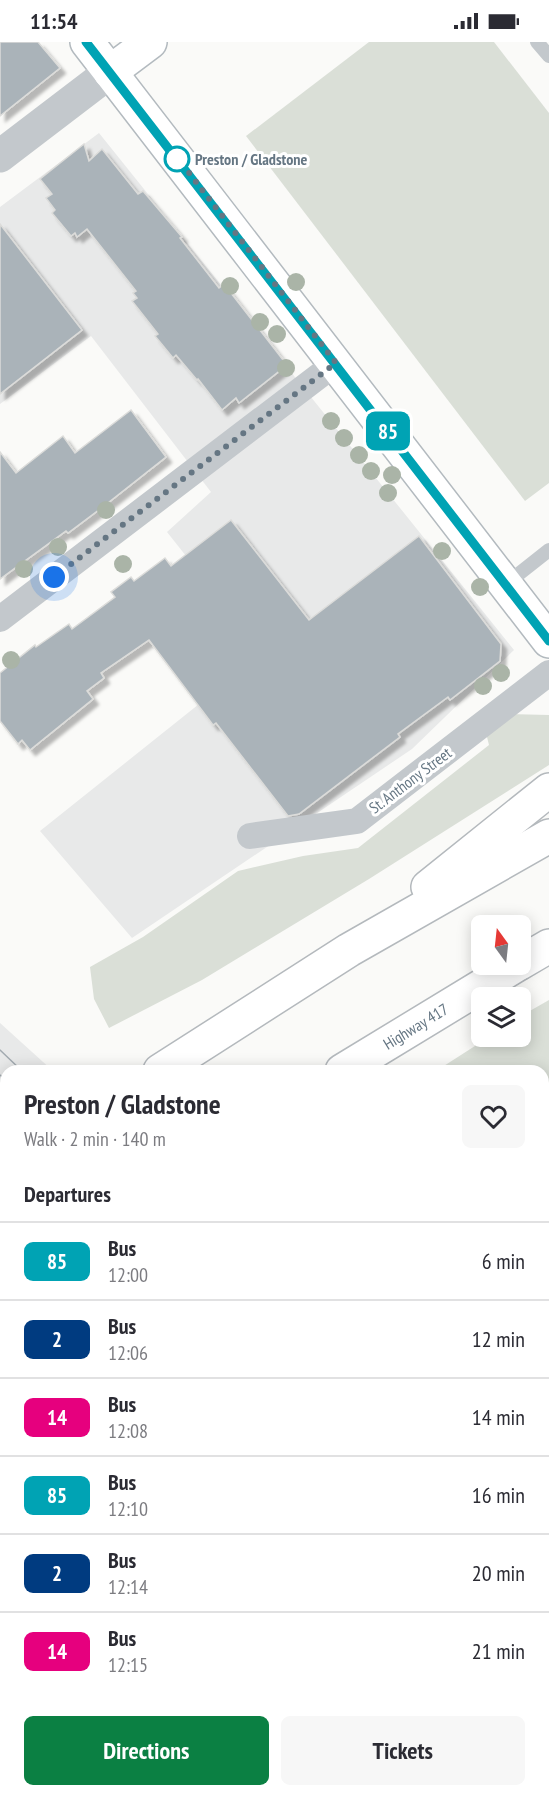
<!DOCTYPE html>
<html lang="en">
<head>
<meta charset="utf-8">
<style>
	body { margin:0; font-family:"PT Sans Narrow",sans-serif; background:#f7f7f7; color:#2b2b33; height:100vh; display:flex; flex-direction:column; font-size:22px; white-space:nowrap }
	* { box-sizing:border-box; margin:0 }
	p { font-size:20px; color:#7c7c81 }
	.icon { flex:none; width:33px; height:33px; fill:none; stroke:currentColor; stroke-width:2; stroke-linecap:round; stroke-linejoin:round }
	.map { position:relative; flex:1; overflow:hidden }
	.drawer { position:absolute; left:0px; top:1023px; width:549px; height:732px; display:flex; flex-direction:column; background:#fff; border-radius:18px 18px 0 0; box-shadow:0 3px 15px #0003 }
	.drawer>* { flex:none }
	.badge { padding:0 12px; border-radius:9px; font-size:21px; line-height:39px }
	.needle { width:39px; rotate:345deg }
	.buttons { position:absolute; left:471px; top:873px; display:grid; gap:12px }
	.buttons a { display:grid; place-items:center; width:60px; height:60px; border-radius:9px; background:#fff; box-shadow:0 3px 15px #0003; font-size:30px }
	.you { position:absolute; width:30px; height:30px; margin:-15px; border:4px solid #fff; border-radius:50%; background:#1a73e8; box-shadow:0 0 0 9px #1a73e833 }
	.map>.badge { position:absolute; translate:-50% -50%; box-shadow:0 0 0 3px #fff }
	h2 { padding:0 24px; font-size:22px; line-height:54px }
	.round { display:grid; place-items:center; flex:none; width:63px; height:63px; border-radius:9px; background:#f7f7f7 }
	.headline { display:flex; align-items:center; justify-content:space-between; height:102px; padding:0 24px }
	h1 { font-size:28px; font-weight:700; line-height:45px }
	.button { display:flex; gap:12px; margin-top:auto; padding:12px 24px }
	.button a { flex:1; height:69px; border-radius:9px; background:#0b8043; color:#fff; font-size:24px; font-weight:700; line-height:69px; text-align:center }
	.button a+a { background:#f7f7f7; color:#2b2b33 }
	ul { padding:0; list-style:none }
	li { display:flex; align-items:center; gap:18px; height:78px; padding:0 24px; border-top:2px solid #e1e1e2 }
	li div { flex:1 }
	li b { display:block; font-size:22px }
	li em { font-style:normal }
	li .badge { min-width:66px; font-weight:700; text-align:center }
	.status { display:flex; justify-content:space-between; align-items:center; height:42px; padding:0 30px; background:#fff; direction:ltr }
	.status svg { height:16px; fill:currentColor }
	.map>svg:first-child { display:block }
	.built { fill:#e8e9e9 }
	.green { fill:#dadfd7 }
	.building { fill:#aab3b9; stroke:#dcdcda; stroke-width:1.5; filter:url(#shadow) }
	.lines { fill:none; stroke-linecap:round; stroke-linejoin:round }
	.secondary-casing { stroke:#b3babf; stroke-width:36 }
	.motorway-casing { stroke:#b4b9bd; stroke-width:36 }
	.service { stroke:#c3c8cc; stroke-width:14 }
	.minor { stroke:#c3c8cc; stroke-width:26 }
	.tertiary { stroke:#c3c8cc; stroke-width:33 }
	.secondary { stroke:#fff; stroke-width:33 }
	.motorway { stroke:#fff; stroke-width:33 }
	.tram { stroke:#a2aab0; stroke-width:1.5 }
	.tree { fill:#aab4a7 }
	.line-casing { stroke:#fff; stroke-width:14 }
	.line { stroke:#00a3b4; stroke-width:9 }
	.walk { stroke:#657683; stroke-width:6; stroke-dasharray:0 10.8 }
	.stop-dot { fill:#fff; stroke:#00a3b4; stroke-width:3 }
	.labels { text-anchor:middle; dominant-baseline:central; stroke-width:6; stroke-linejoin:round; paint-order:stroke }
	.stop-label { font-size:16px; font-weight:bold; fill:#657683; stroke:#fff; text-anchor:start }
	.street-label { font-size:16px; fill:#657683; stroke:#fff }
</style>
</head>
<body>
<div class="status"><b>11:54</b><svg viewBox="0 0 49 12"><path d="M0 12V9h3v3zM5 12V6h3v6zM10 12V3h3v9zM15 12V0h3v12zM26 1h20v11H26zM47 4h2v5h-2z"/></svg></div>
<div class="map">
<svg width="549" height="1755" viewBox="0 0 549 1755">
	<defs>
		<filter id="shadow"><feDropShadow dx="5.5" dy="5.5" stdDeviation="1.5" flood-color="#0004"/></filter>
	</defs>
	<rect width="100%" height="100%" fill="#fafaf8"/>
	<g class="built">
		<path d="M 99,91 L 514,608 L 412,707 L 132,896 L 40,789 L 263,611 L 167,490 L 211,450 L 91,294 L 0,362 L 0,165 Z"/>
		<path d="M 0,981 L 53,1029 L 6,1029 L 6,1068 L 4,1069 L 0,1066 Z"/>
		<path d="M 549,1123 L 549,1322 L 543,1327 L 543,1127 Z"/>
		<path d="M 543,1572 L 549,1579 L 549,1664 L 543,1656 Z"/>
	</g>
	<g class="green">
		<path d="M 369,0 L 494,0 L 549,71 L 549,441 L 525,459 L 246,94 Z"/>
		<path d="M 507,672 L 549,673 L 549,723 L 369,837 L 202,938 L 109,986 L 94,957 L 90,925 L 143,895 L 238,829 L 303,814 L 358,806 L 489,703 L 486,691 Z"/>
		<path d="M 549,958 L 549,1050 L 543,1055 L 543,1029 L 436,1029 L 489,995 L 520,994 L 521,974 Z"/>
		<path d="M 6,1308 L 6,1502 L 0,1507 L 0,1312 Z"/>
		<path d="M 543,1439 L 549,1446 L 549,1546 L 543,1539 Z"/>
	</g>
	<g class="building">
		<path d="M 0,0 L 38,0 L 60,26 L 0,74 Z"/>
		<path d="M 84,102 L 89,119 L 102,107 L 138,152 L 143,149 L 182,195 L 180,196 L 219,246 L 224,242 L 287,323 L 239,361 L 236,356 L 222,368 L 198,337 L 197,338 L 176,313 L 173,316 L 155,294 L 158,292 L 132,259 L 137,256 L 133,251 L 136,249 L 87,187 L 77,195 L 75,191 L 71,194 L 52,171 L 55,168 L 46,156 L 52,152 L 40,137 Z"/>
		<path d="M 0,182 L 82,288 L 0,352 Z"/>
		<path d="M 131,368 L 166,415 L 104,464 L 68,491 L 66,489 L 0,537 L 0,410 L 16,431 L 63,394 L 75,411 Z"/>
		<path d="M 231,478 L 309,578 L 419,494 L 501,602 L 500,619 L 450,658 L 448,655 L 398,692 L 400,695 L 299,772 L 288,774 L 216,681 L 213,683 L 149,598 L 101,631 L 104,636 L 87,649 L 93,657 L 30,708 L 22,698 L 18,702 L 0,679 L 0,631 L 35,603 L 36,605 L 69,582 L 72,587 L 115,555 L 111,550 L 131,535 L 134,539 L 165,516 L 171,524 Z"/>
	</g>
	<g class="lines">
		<defs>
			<g id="secondary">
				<path d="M 87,0 L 549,599"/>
				<path d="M 110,30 L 150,0"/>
			</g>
			<g id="motorway">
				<path d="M 428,845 L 549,748"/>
				<path d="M 520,921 L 549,904"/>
				<path d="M 160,1029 L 349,908 L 549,794"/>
				<path id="s1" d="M 342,1029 L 518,922"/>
				<path d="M 0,1134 L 6,1130"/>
				<path d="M 0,1246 L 6,1242"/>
			</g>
		</defs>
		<use href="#secondary" class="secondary-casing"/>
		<use href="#motorway" class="motorway-casing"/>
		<g class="service">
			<path d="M 537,0 L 549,14"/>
			<path d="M 506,542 L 549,508"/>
		</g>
		<g class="minor">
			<path d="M 0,577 L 336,321"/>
			<path d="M 250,794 L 357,779 L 549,631"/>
			<path d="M 543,1094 L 549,1090"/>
			<path d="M 0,1544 L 6,1539"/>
			<path d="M 0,1636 L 6,1644"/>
			<path d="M 543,1745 L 549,1753"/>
			<path d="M 91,1749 L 96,1755"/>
		</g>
		<path class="tertiary" d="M 0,114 L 110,30"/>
		<use href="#secondary" class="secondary"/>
		<use href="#motorway" class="motorway"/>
		<g class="tram">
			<path d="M 0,1008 L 22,1029"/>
			<path d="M 0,1033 L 6,1038"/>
			<path d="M 543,1600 L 549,1608"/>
			<path d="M 543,1635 L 549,1643"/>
		</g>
	</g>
	<g class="tree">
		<circle cx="296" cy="240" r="9"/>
		<circle cx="230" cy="244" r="9"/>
		<circle cx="260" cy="280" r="9"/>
		<circle cx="277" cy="292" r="9"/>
		<circle cx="286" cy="326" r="9"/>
		<circle cx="331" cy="379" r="9"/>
		<circle cx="344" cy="396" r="9"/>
		<circle cx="359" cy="413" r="9"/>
		<circle cx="371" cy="429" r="9"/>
		<circle cx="392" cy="433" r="9"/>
		<circle cx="388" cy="451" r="9"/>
		<circle cx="106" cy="468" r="9"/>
		<circle cx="58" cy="505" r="9"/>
		<circle cx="442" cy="509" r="9"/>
		<circle cx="123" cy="522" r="9"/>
		<circle cx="24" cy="527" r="9"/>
		<circle cx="480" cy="545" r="9"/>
		<circle cx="11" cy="618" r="9"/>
		<circle cx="501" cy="631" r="9"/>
		<circle cx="483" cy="644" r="9"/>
	</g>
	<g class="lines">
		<defs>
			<path id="line" d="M 86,0 L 549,599"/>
		</defs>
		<use href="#line" class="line-casing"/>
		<use href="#line" class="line"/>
		<path class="walk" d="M 54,535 L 336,321 L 176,114 L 177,117"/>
	</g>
	<circle class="stop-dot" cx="177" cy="117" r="12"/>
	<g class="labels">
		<g class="stop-label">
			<text x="195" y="117">Preston / Gladstone</text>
		</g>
		<g class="street-label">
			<text transform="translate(410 738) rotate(-37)">St. Anthony Street</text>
			<text stroke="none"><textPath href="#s1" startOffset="86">Highway 417</textPath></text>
		</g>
	</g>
</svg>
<div class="buttons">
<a><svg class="needle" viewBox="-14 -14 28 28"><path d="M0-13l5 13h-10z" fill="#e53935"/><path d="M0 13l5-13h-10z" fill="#7c7c81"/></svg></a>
<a><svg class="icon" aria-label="layers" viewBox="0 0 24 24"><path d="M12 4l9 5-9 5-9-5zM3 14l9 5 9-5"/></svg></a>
</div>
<div class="you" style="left:54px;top:535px"></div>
<b class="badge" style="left:388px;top:389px;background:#00a3b4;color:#fff">85</b>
<section class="drawer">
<div class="headline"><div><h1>Preston / Gladstone</h1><p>Walk · 2 min · 140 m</p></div><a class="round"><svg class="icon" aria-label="heart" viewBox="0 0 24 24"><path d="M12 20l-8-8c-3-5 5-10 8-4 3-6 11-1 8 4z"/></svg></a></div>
<h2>Departures</h2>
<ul>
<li><span class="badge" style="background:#00a3b4;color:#fff">85</span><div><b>Bus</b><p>12:00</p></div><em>6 min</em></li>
<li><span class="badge" style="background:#003b80;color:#fff">2</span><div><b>Bus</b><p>12:06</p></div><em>12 min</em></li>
<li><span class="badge" style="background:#e6007e;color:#fff">14</span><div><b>Bus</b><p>12:08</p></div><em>14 min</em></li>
<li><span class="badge" style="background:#00a3b4;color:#fff">85</span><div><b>Bus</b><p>12:10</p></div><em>16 min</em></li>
<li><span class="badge" style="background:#003b80;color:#fff">2</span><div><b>Bus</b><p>12:14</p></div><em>20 min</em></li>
<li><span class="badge" style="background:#e6007e;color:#fff">14</span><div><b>Bus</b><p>12:15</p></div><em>21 min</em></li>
</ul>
<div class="button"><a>Directions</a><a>Tickets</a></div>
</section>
</div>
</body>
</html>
